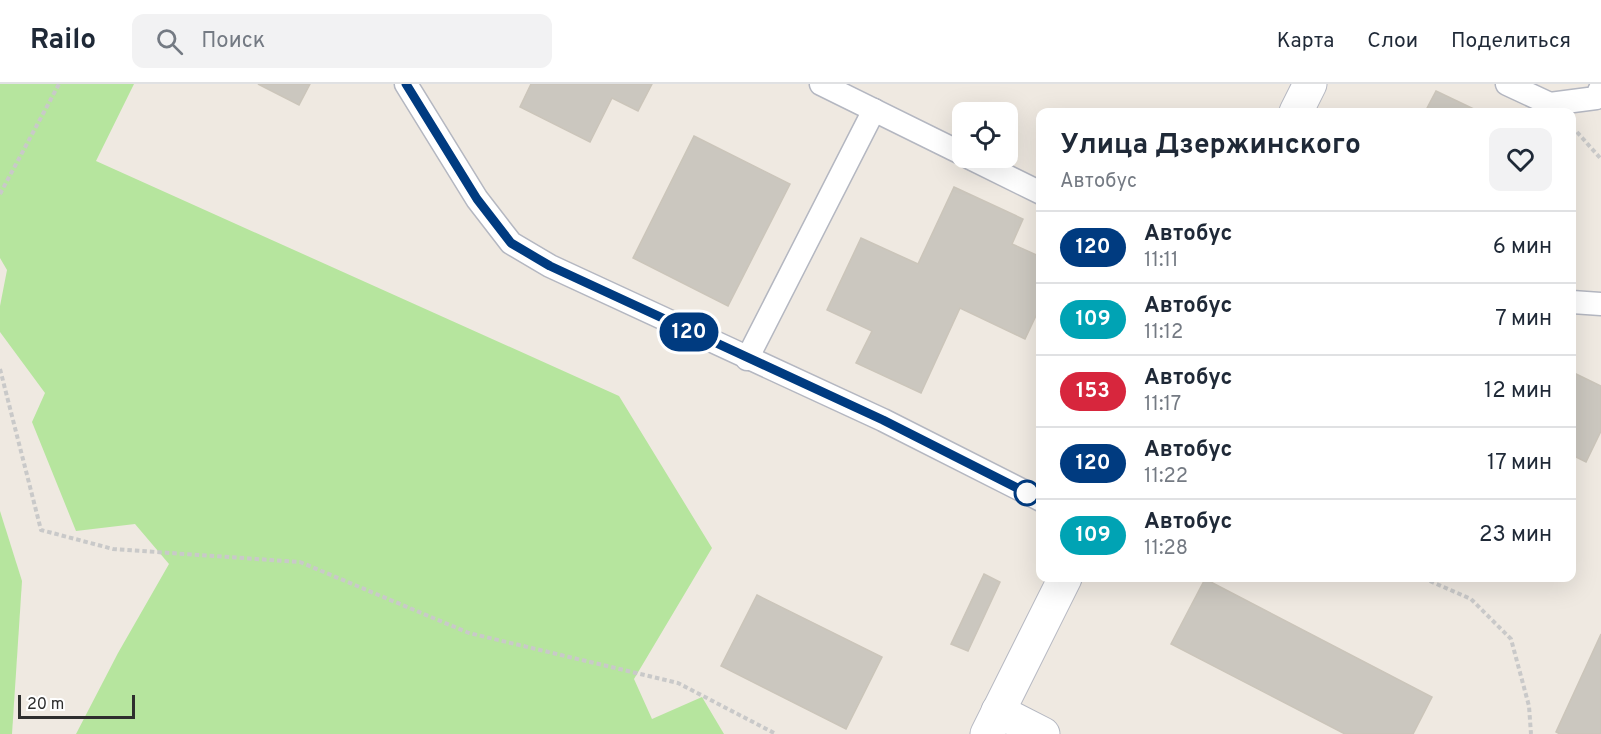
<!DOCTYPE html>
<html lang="ru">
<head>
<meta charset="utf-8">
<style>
	body { margin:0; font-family:Overpass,sans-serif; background:#f2f2f3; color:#1f2937; height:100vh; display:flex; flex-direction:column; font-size:22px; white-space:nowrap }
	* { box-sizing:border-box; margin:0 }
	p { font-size:20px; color:#747a83 }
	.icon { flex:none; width:33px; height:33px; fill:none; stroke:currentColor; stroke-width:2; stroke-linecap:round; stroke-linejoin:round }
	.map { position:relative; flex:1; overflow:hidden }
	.side { position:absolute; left:1036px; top:24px; width:540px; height:474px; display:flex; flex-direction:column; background:#fff; border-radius:12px; box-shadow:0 6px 24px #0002 }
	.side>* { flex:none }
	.badge { padding:0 12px; border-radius:20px; font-size:21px; line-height:39px }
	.controls { position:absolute; left:952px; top:18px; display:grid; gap:12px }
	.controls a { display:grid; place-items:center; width:66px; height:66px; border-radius:12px; background:#fff; box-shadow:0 6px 24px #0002; font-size:30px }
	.scale { position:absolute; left:18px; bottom:15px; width:117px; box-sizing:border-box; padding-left:6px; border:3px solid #2e2e2e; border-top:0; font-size:16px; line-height:21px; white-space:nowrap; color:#2e2e2e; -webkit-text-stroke:4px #fff; paint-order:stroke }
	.map>.badge { position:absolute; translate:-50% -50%; box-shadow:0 0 0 3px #fff }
	.round { display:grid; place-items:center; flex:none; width:63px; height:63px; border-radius:12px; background:#f2f2f3 }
	.head { display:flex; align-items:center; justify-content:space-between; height:102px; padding:0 24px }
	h1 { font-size:28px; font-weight:700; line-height:45px }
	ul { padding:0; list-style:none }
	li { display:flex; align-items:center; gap:18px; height:72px; padding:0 24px; border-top:2px solid #e0e1e3 }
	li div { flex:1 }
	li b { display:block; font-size:22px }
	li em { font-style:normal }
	li .badge { min-width:66px; font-weight:700; text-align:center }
	header { display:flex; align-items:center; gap:36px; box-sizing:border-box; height:84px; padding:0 30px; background:#fff; border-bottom:2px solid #e0e1e3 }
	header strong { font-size:28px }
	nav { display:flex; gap:33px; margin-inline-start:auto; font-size:21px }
	.search { width:420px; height:54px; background:#f2f2f3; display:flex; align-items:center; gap:15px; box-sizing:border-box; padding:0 21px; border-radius:12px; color:#747a83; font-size:22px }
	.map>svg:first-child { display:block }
	.green { fill:#b6e59e }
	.building { fill:#cbc7bf; stroke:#cbc5ba; stroke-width:1.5 }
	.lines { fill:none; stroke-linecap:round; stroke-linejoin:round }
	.lane-casing { stroke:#b4b7c1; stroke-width:25 }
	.secondary-casing { stroke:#b4b7c1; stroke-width:35 }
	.path { stroke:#c9c9c9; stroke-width:4; stroke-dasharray:4.5 3; stroke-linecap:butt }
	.lane { stroke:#fff; stroke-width:22 }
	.secondary { stroke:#fff; stroke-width:33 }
	.line-casing { stroke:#fff; stroke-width:14 }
	.line { stroke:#003b80; stroke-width:9 }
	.stop-dot { fill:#fff; stroke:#003b80; stroke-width:3 }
</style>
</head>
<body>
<header>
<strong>Railo</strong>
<div class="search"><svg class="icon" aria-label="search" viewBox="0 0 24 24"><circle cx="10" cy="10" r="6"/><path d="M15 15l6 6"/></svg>Поиск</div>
<nav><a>Карта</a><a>Слои</a><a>Поделиться</a></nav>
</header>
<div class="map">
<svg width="1601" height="650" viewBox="0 0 1601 650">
	<rect width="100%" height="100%" fill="#efe9e1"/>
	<g class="green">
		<path d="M 0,0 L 134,0 L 96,77 L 619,312 L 712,464 L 634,595 L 652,635 L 702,613 L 724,650 L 76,650 L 118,569 L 169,480 L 135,440 L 76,447 L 32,338 L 45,309 L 0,248 L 0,222 L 7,186 L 0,174 Z"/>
		<path d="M 0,427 L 22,497 L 12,650 L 0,650 Z"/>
	</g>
	<g class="building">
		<path d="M 258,0 L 310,0 L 299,21 Z"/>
		<path d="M 531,0 L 652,0 L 638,27 L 612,14 L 590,58 L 520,23 Z"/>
		<path d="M 1436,7 L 1480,28 L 1425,28 Z"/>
		<path d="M 694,52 L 790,100 L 728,222 L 633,174 Z"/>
		<path d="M 954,103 L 1023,135 L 1012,160 L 1041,173 L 1041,221 L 1025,255 L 960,224 L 921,309 L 856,279 L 872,247 L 827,226 L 861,154 L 918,180 Z"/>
		<path d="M 1572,288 L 1601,302 L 1601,347 L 1586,378 L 1572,371 Z"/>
		<path d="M 984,490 L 1000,498 L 968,567 L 951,560 Z"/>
		<path d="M 1205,495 L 1432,613 L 1413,650 L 1345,650 L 1171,560 Z"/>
		<path d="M 757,511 L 882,573 L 846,645 L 721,582 Z"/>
		<path d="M 1601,550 L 1601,650 L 1560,650 L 1556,648 Z"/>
	</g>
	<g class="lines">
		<defs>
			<g id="lane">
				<path d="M 406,0 L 477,115 L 511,159 L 550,182 L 883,336 L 1041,416"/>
				<path d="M 821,0 L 963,70"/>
				<path d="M 1507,0 L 1550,20 L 1596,14 L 1601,3"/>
				<path d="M 970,74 L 1041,109"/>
				<path d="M 1572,218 L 1601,220"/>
				<path d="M 747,275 L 874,26"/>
			</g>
			<g id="secondary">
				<path d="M 1296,28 L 1310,0"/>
				<path d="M 998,627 L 1043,650"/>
				<path d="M 987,650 L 1065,494"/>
			</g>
		</defs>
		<use href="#lane" class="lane-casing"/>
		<use href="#secondary" class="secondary-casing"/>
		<g class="path">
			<path d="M 1577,48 L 1601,75"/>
			<path d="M 0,110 L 59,0"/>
			<path d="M 0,285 L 41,446 L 113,465 L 300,478 L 469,549 L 678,599 L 776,650"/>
			<path d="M 1423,494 L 1471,515 L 1511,555 L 1529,622 L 1531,650"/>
		</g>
		<use href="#lane" class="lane"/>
		<use href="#secondary" class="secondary"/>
	</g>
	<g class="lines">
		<defs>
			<path id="line" d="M 406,0 L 477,115 L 511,159 L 550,182 L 883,336 L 1041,416"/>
		</defs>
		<use href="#line" class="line-casing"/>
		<use href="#line" class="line"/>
	</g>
	<circle class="stop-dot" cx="1027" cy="409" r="12"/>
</svg>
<div class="controls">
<a><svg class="icon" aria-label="locate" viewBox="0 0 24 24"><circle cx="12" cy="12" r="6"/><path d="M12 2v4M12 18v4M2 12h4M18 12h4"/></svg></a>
</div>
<div class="scale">20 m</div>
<b class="badge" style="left:689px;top:248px;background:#003b80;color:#fff">120</b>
<section class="side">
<div class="head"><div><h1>Улица Дзержинского</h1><p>Автобус</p></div><a class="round"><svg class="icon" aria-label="heart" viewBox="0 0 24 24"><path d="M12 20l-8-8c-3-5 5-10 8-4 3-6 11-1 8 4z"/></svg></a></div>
<ul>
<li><span class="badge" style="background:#003b80;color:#fff">120</span><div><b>Автобус</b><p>11:11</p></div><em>6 мин</em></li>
<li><span class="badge" style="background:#00a3b4;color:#fff">109</span><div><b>Автобус</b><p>11:12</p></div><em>7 мин</em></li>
<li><span class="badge" style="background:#d7263d;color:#fff">153</span><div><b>Автобус</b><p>11:17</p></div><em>12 мин</em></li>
<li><span class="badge" style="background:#003b80;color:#fff">120</span><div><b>Автобус</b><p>11:22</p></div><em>17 мин</em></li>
<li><span class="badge" style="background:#00a3b4;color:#fff">109</span><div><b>Автобус</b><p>11:28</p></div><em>23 мин</em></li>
</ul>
</section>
</div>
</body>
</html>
